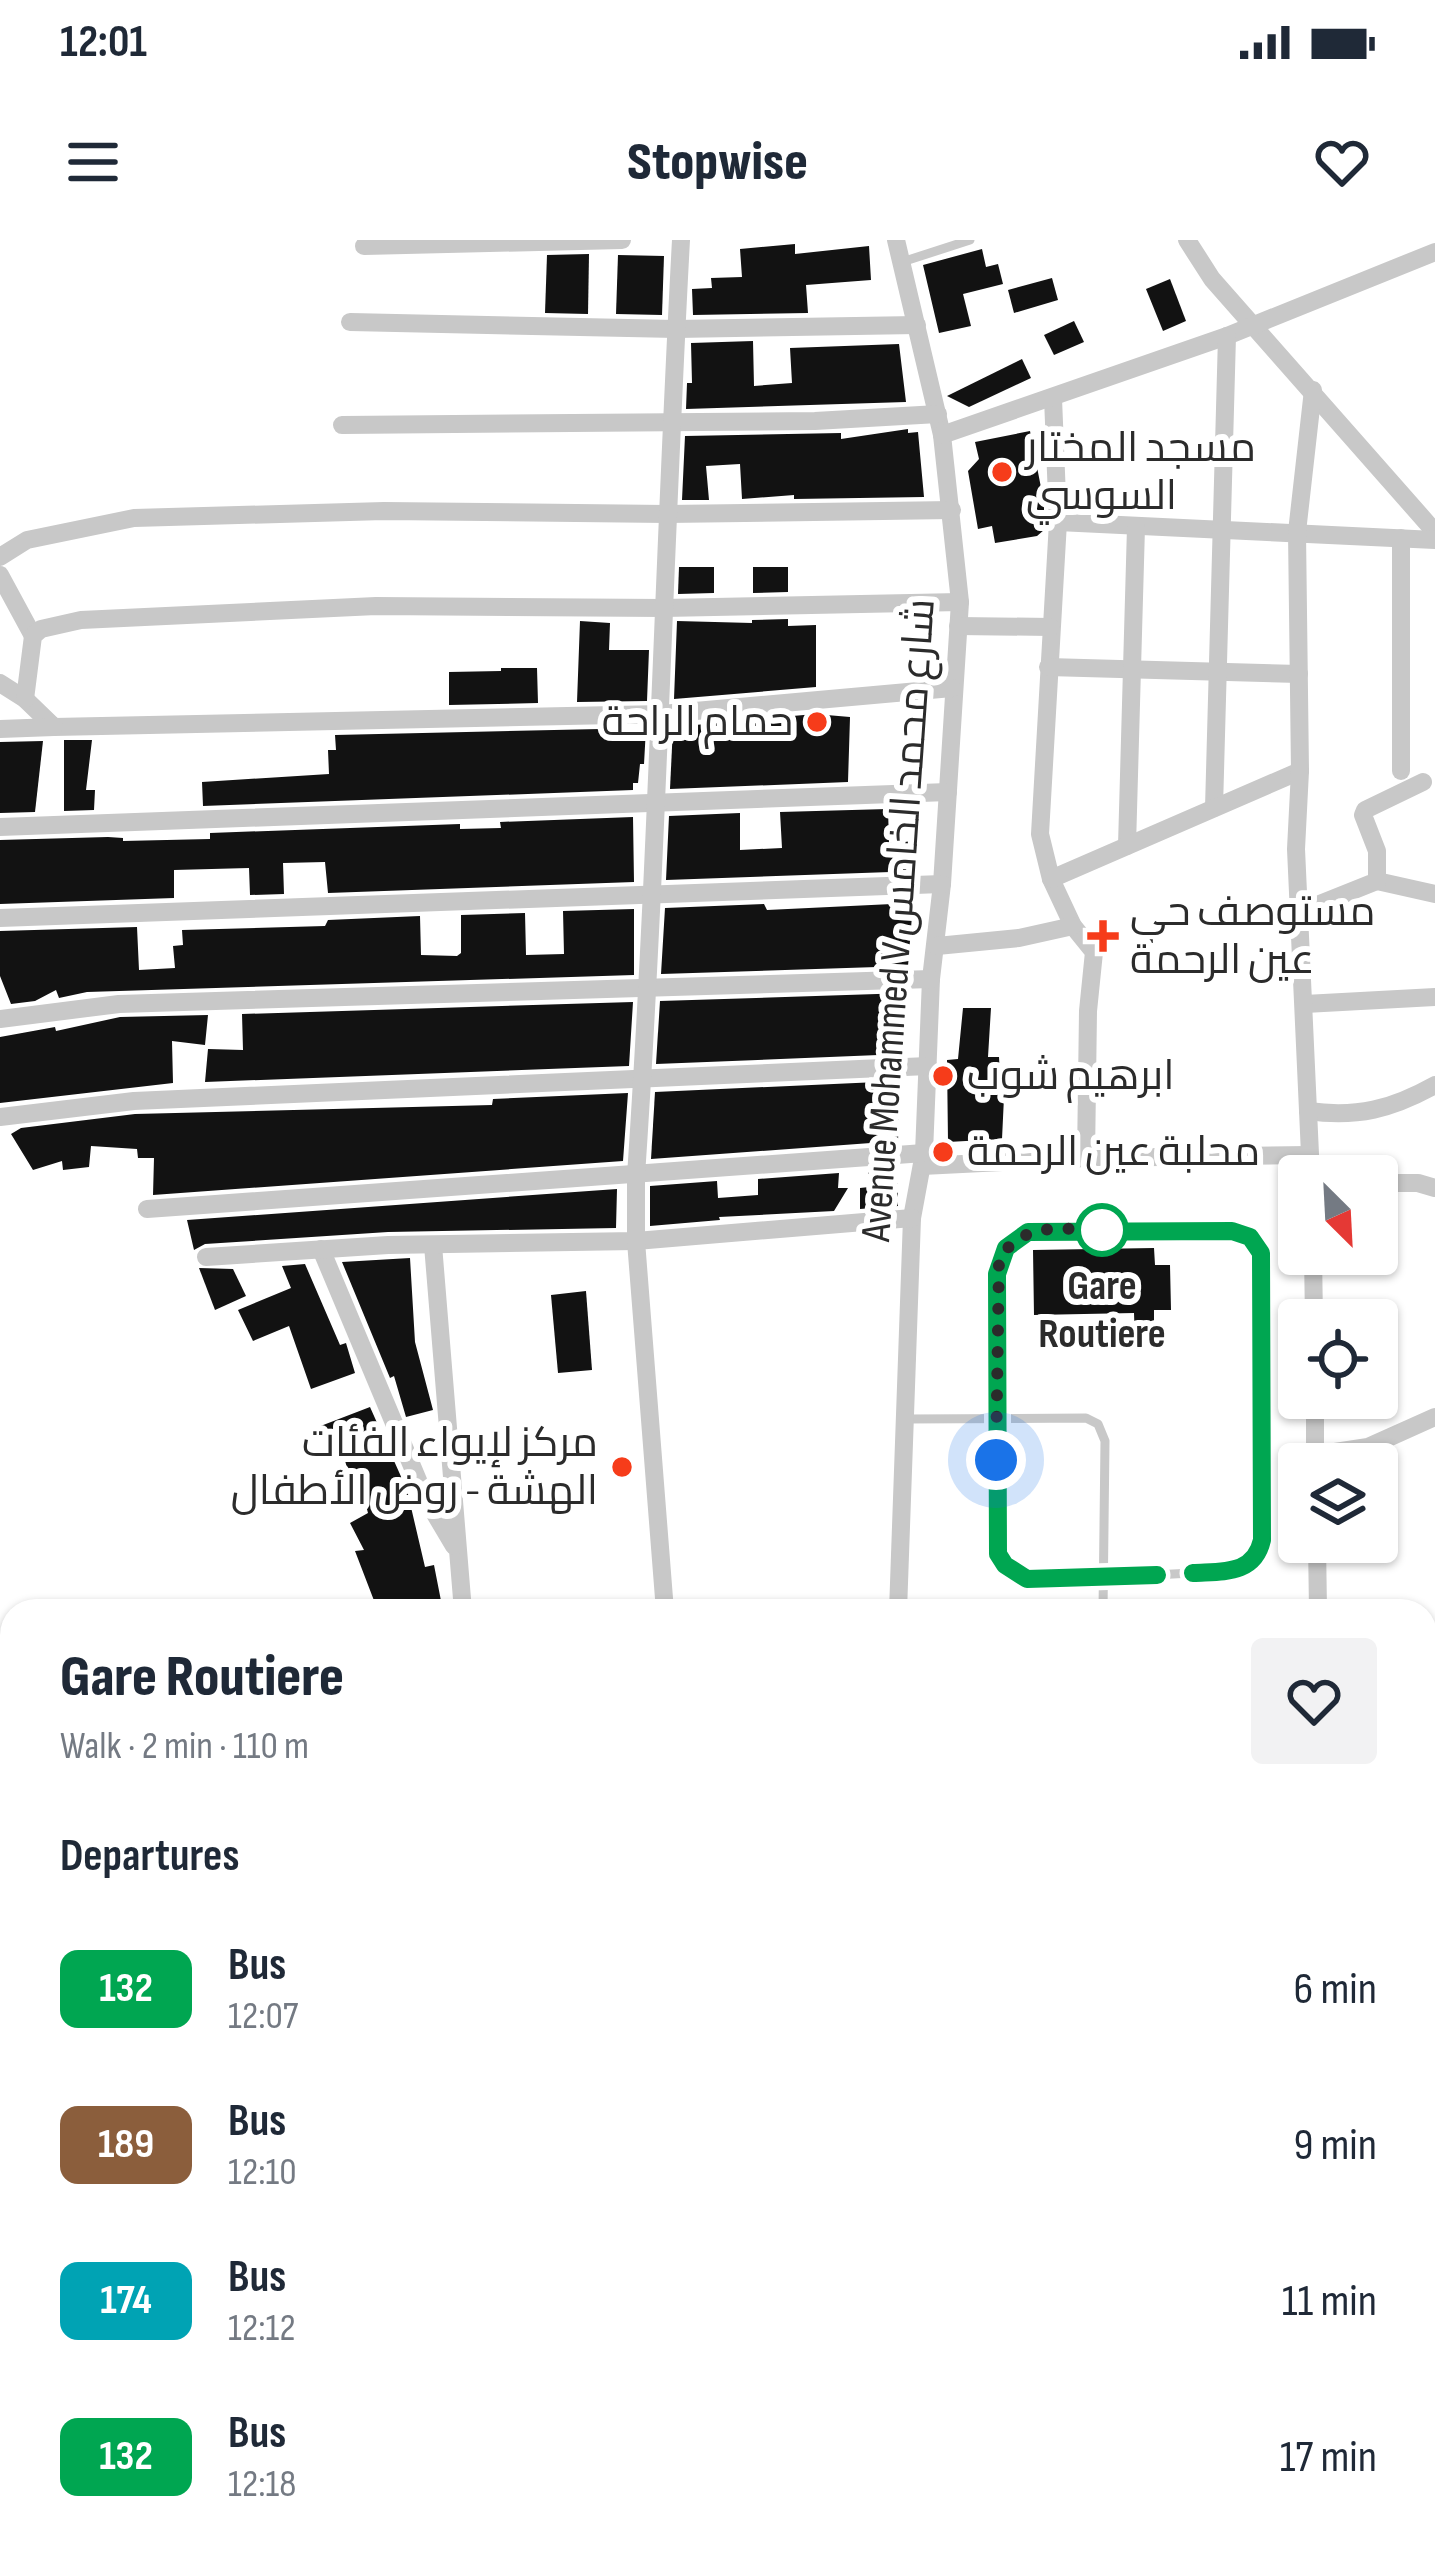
<!DOCTYPE html>
<html lang="en">
<head>
<meta charset="utf-8">
<style>
	body { margin:0; font-family:"Sofia Sans Condensed",Cairo,sans-serif; background:#f2f2f3; color:#1f2937; height:100vh; display:flex; flex-direction:column; font-size:45px; white-space:nowrap }
	* { box-sizing:border-box; margin:0 }
	p { font-size:39px; color:#747a83 }
	.icon { flex:none; width:66px; height:66px; fill:none; stroke:currentColor; stroke-width:2; stroke-linecap:round; stroke-linejoin:round }
	.map { position:relative; flex:1; overflow:hidden }
	.panel { position:absolute; left:0px; top:1359px; width:1437px; height:960px; display:flex; flex-direction:column; background:#fff; border-radius:36px 36px 0 0; box-shadow:0 3px 9px #0004 }
	.panel>* { flex:none }
	.badge { padding:0 24px; border-radius:18px; font-size:42px; line-height:78px }
	.needle { width:78px; rotate:156deg }
	.fabs { position:absolute; left:1278px; top:915px; display:grid; gap:24px }
	.fabs a { display:grid; place-items:center; width:120px; height:120px; border-radius:12px; background:#fff; box-shadow:0 3px 9px #0004; font-size:60px }
	.you { position:absolute; width:60px; height:60px; margin:-30px; border:9px solid #fff; border-radius:50%; background:#1a73e8; box-shadow:0 0 0 18px #1a73e833 }
	.map>.badge { position:absolute; translate:-50% -50%; box-shadow:0 0 0 6px #fff }
	h2 { padding:0 60px; font-size:45px; line-height:108px }
	.round { display:grid; place-items:center; flex:none; width:126px; height:126px; border-radius:12px; background:#f2f2f3 }
	.summary { display:flex; align-items:center; justify-content:space-between; height:204px; padding:0 60px }
	h1 { font-size:57px; font-weight:800; line-height:90px }
	ul { padding:0; list-style:none }
	li { display:flex; align-items:center; gap:36px; height:156px; padding:0 60px }
	li div { flex:1 }
	li b { display:block; font-size:45px }
	li em { font-style:normal }
	li .badge { min-width:132px; font-weight:700; text-align:center }
	.status { display:flex; justify-content:space-between; align-items:center; height:84px; padding:0 60px; background:#fff; direction:ltr }
	.status svg { height:33px; fill:currentColor }
	header { display:flex; justify-content:space-between; align-items:center; height:156px; padding:0 60px; background:#fff; font-size:54px; font-weight:800 }
	.map>svg:first-child { display:block }
	.building { fill:#121212 }
	.lines { fill:none; stroke-linecap:round; stroke-linejoin:round }
	.lane { stroke:#c8c8c8; stroke-width:9 }
	.street { stroke:#c8c8c8; stroke-width:18 }
	.line-casing { stroke:#fff; stroke-width:27 }
	.line { stroke:#00a651; stroke-width:18 }
	.walk { stroke:#2b2b2b; stroke-width:12; stroke-dasharray:0 21.6 }
	.poi-dot { fill:#f63c1a; stroke:#fff; stroke-width:4.5 }
	.stop-dot { fill:#fff; stroke:#00a651; stroke-width:6 }
	.labels { text-anchor:middle; dominant-baseline:central; stroke-width:12; stroke-linejoin:round; paint-order:stroke }
	.poi-label { font-size:42px; fill:#2b2b2b; stroke:#fff; text-anchor:start }
	.street-label { font-size:42px; fill:#2b2b2b; stroke:#fff }
	.stop-label { font-size:42px; font-weight:bold; fill:#2b2b2b; stroke:#fff }
</style>
</head>
<body>
<div class="status"><b>12:01</b><svg viewBox="0 0 49 12"><path d="M0 12V9h3v3zM5 12V6h3v6zM10 12V3h3v9zM15 12V0h3v12zM26 1h20v11H26zM47 4h2v5h-2z"/></svg></div>
<header><svg class="icon" aria-label="menu" viewBox="0 0 24 24"><path d="M4 6h16M4 12h16M4 18h16"/></svg>Stopwise<svg class="icon" aria-label="heart" viewBox="0 0 24 24"><path d="M12 20l-8-8c-3-5 5-10 8-4 3-6 11-1 8 4z"/></svg></header>
<div class="map">
<svg width="1435" height="2319" viewBox="0 0 1435 2319">
	<rect width="100%" height="100%" fill="#fff"/>
	<g class="building">
		<path d="M 795,4 L 795,14 L 869,6 L 871,40 L 806,45 L 808,73 L 693,75 L 692,49 L 712,48 L 711,38 L 742,37 L 740,9 Z"/>
		<path d="M 982,9 L 986,27 L 998,24 L 1003,44 L 963,54 L 971,86 L 939,93 L 923,25 Z"/>
		<path d="M 589,14 L 588,74 L 545,73 L 547,15 Z"/>
		<path d="M 618,15 L 664,16 L 662,75 L 616,74 Z"/>
		<path d="M 1052,38 L 1058,60 L 1014,73 L 1008,50 Z"/>
		<path d="M 1170,39 L 1186,81 L 1163,91 L 1146,49 Z"/>
		<path d="M 1074,81 L 1084,102 L 1054,115 L 1044,95 Z"/>
		<path d="M 753,101 L 754,146 L 792,143 L 790,108 L 899,104 L 906,162 L 686,169 L 687,143 L 692,143 L 691,103 Z"/>
		<path d="M 1022,119 L 1031,138 L 969,167 L 947,156 Z"/>
		<path d="M 908,189 L 908,193 L 918,192 L 924,257 L 794,259 L 794,255 L 742,259 L 740,224 L 706,226 L 709,260 L 682,260 L 685,196 L 841,193 L 841,199 Z"/>
		<path d="M 1030,191 L 1044,263 L 1044,290 L 1037,296 L 995,303 L 992,286 L 978,289 L 968,231 L 979,219 L 975,202 Z"/>
		<path d="M 679,327 L 714,327 L 714,353 L 678,354 Z"/>
		<path d="M 753,327 L 788,327 L 788,352 L 753,353 Z"/>
		<path d="M 788,379 L 788,386 L 816,385 L 816,447 L 674,459 L 677,381 L 752,383 L 752,380 Z"/>
		<path d="M 580,381 L 610,383 L 609,410 L 649,410 L 647,461 L 577,462 Z"/>
		<path d="M 501,428 L 537,428 L 538,463 L 449,465 L 449,432 L 501,431 Z"/>
		<path d="M 815,474 L 850,477 L 848,542 L 670,549 L 673,487 Z"/>
		<path d="M 646,488 L 644,524 L 640,524 L 638,543 L 633,543 L 633,550 L 203,566 L 202,542 L 329,534 L 328,510 L 336,510 L 335,495 Z"/>
		<path d="M 64,500 L 92,500 L 86,550 L 95,550 L 94,570 L 64,571 Z"/>
		<path d="M 43,501 L 35,572 L 0,573 L 0,502 Z"/>
		<path d="M 888,569 L 889,603 L 917,601 L 919,631 L 666,640 L 669,576 L 740,573 L 740,610 L 782,608 L 780,572 Z"/>
		<path d="M 633,577 L 634,642 L 328,653 L 325,622 L 283,623 L 284,654 L 250,655 L 249,628 L 174,630 L 174,658 L 0,664 L 0,600 L 108,597 L 123,598 L 123,601 L 210,599 L 210,593 L 460,584 L 460,589 L 501,588 L 500,582 Z"/>
		<path d="M 913,663 L 908,726 L 661,734 L 665,668 L 764,664 L 767,670 Z"/>
		<path d="M 634,669 L 634,735 L 87,752 L 59,758 L 56,750 L 35,761 L 11,764 L 0,736 L 0,691 L 137,687 L 139,730 L 175,728 L 173,706 L 183,705 L 182,690 L 325,686 L 328,680 L 420,676 L 421,715 L 457,716 L 461,713 L 461,675 L 525,673 L 526,715 L 564,714 L 563,671 Z"/>
		<path d="M 908,753 L 903,814 L 656,824 L 660,761 Z"/>
		<path d="M 633,762 L 629,826 L 205,842 L 208,809 L 243,810 L 242,774 Z"/>
		<path d="M 963,768 L 991,768 L 988,817 L 999,817 L 1000,836 L 1005,836 L 1002,899 L 948,902 L 947,820 L 958,819 Z"/>
		<path d="M 208,775 L 205,805 L 172,801 L 173,843 L 0,863 L 0,797 L 55,787 L 56,791 L 120,777 Z"/>
		<path d="M 900,841 L 898,901 L 651,919 L 655,852 Z"/>
		<path d="M 628,853 L 623,921 L 153,955 L 154,918 L 138,918 L 137,909 L 91,906 L 89,927 L 63,930 L 62,921 L 33,930 L 11,894 L 21,888 L 135,874 L 492,865 L 493,859 Z"/>
		<path d="M 897,928 L 898,966 L 860,969 L 860,948 L 869,947 L 868,931 Z"/>
		<path d="M 839,933 L 838,948 L 848,948 L 834,971 L 719,977 L 720,980 L 650,986 L 650,946 L 717,941 L 718,958 L 758,955 L 758,939 Z"/>
		<path d="M 617,949 L 616,988 L 388,992 L 205,1004 L 194,1010 L 187,980 Z"/>
		<path d="M 1154,1008 L 1155,1025 L 1170,1025 L 1171,1070 L 1154,1070 L 1154,1102 L 1135,1103 L 1134,1073 L 1034,1075 L 1033,1010 Z"/>
		<path d="M 410,1018 L 415,1102 L 433,1170 L 406,1177 L 394,1136 L 390,1138 L 342,1022 Z"/>
		<path d="M 305,1024 L 340,1105 L 346,1103 L 355,1133 L 311,1149 L 289,1086 L 253,1101 L 238,1070 L 291,1048 L 282,1026 Z"/>
		<path d="M 199,1028 L 233,1029 L 246,1056 L 215,1070 Z"/>
		<path d="M 586,1051 L 592,1130 L 558,1133 L 551,1055 Z"/>
		<path d="M 370,1167 L 407,1250 L 425,1327 L 434,1325 L 443,1371 L 378,1371 L 355,1311 L 364,1310 L 350,1283 L 368,1273 L 360,1243 L 356,1245 L 348,1231 L 341,1207 L 328,1212 L 318,1187 Z"/>
	</g>
	<g class="lines">
		<g class="lane">
			<path d="M 902,22 L 970,0"/>
			<path d="M 1041,989 L 1232,990 C 1250,994 1260,1004 1262,1023 L 1262,1300 C 1259,1319 1249,1328 1230,1331 L 1040,1341 C 1015,1338 1001,1325 995,1301 L 997,1033 C 1001,1007 1015,994 1041,989 Z"/>
			<path d="M 906,1179 L 1086,1178 L 1098,1184 L 1105,1201 L 1103,1371"/>
		</g>
		<g class="street">
			<path d="M 896,0 L 942,195 L 960,362 L 942,644 L 931,739 L 924,913 L 912,978 L 898,1371"/>
			<path d="M 1187,0 L 1212,39 L 1435,292"/>
			<path d="M 364,6 L 622,0"/>
			<path d="M 350,82 L 676,89 L 917,85"/>
			<path d="M 1053,158 L 1058,282 L 1040,594 L 1051,639 L 1073,686 L 1094,712 L 1088,771 L 1086,918"/>
			<path d="M 342,185 L 815,181 L 938,174"/>
			<path d="M 942,195 L 1227,96 L 1435,12"/>
			<path d="M 1058,282 L 1435,300"/>
			<path d="M 0,317 L 27,300 L 134,278 L 384,271 L 667,274 L 952,270"/>
			<path d="M 0,335 L 33,396"/>
			<path d="M 958,386 L 1051,387"/>
			<path d="M 1048,427 L 1299,434"/>
			<path d="M 0,443 L 25,459 L 54,487 L 662,474 L 952,448"/>
			<path d="M 25,459 L 33,396 L 41,389 L 81,380 L 376,366 L 664,368 L 960,362"/>
			<path d="M 0,489 L 54,487"/>
			<path d="M 1401,531 L 1401,298"/>
			<path d="M 1214,568 L 1227,96"/>
			<path d="M 0,587 L 948,552"/>
			<path d="M 1127,606 L 1136,287"/>
			<path d="M 1051,639 L 1300,531"/>
			<path d="M 1377,641 L 1435,654"/>
			<path d="M 1302,671 L 1377,641 L 1377,611 L 1363,575 L 1365,570 L 1423,542"/>
			<path d="M 0,678 L 942,644"/>
			<path d="M 937,706 L 1019,698 L 1073,686"/>
			<path d="M 1305,764 L 1435,757"/>
			<path d="M 0,779 L 119,764 L 931,739"/>
			<path d="M 1308,871 C 1357,878 1392,869 1435,845"/>
			<path d="M 0,877 L 134,861 L 928,826"/>
			<path d="M 922,926 L 1086,918 L 1308,915"/>
			<path d="M 1311,936 L 1296,609 L 1300,531 L 1297,292 L 1313,150"/>
			<path d="M 1377,943 L 1418,943 L 1435,948"/>
			<path d="M 147,969 L 924,913"/>
			<path d="M 433,1005 L 463,1371"/>
			<path d="M 321,1009 L 425,1257 L 454,1306"/>
			<path d="M 1313,1014 L 1314,1080"/>
			<path d="M 206,1017 L 388,1005 L 636,1001 L 912,978"/>
			<path d="M 1315,1158 L 1315,1224"/>
			<path d="M 1315,1215 L 1368,1207 L 1435,1177"/>
			<path d="M 1317,1302 L 1318,1371"/>
			<path d="M 665,1371 L 636,1001 L 636,936 C 657,624 664,312 681,0"/>
			<path d="M 1425,1845 L 1435,1844"/>
			<path d="M 1425,1898 L 1432,1898"/>
			<path d="M 1425,1986 L 1435,1986"/>
			<path d="M 1425,2081 L 1435,2083"/>
			<path d="M 1425,2286 L 1435,2285"/>
			<path d="M 484,2307 L 484,2319"/>
			<path d="M 1121,2307 L 1122,2319"/>
			<path d="M 218,2319 L 340,2307"/>
			<path d="M 707,2319 L 708,2307"/>
			<path d="M 850,2319 L 851,2307"/>
			<path d="M 1154,2319 L 1248,2307"/>
			<path d="M 1307,2319 L 1307,2307"/>
		</g>
	</g>
	<g class="lines">
		<defs>
			<path id="line" d="M 1157,1335 L 1027,1339 L 1005,1325 L 998,1314 L 997,1034 L 1006,1008 L 1028,992 L 1232,991 L 1250,997 L 1261,1013 L 1262,1300 C 1254,1335 1223,1331 1193,1333"/>
		</defs>
		<use href="#line" class="line-casing"/>
		<use href="#line" class="line"/>
		<path class="walk" d="M 996,1220 L 999,1020 C 1021,981 1063,989 1102,990"/>
	</g>
	<g class="poi-dot">
		<circle cx="1002" cy="232" r="12"/>
		<circle cx="817" cy="482" r="12"/>
		<path d="M1097 678h12v12h12v12h-12v12h-12v-12h-12v-12h12z"/>
		<circle cx="943" cy="836" r="12"/>
		<circle cx="943" cy="912" r="12"/>
		<circle cx="622" cy="1227" r="12"/>
	</g>
	<circle class="stop-dot" cx="1102" cy="990" r="24"/>
	<g class="labels">
		<g class="poi-label">
			<text x="1026" y="208">مسجد المختار<tspan x="1026" dy="48">السوسي</tspan></text>
			<text x="793" y="482" text-anchor="end">حمام الراحة</text>
			<text x="1130" y="672">مستوصف حي<tspan x="1130" dy="48">عين الرحمة</tspan></text>
			<text x="967" y="836">ابرهيم شوب</text>
			<text x="967" y="912">محلبة عين الرحمة</text>
			<text x="598" y="1203" text-anchor="end">مركز لإيواء الفئات<tspan x="598" dy="48">الهشة - روض الأطفال</tspan></text>
		</g>
		<g class="street-label">
			<text transform="translate(899 680) rotate(-86)">Avenue Mohammed V شارع محمد الخامس</text>
		</g>
		<g class="stop-label">
			<text x="1102" y="1046">Gare<tspan x="1102" dy="48">Routiere</tspan></text>
		</g>
	</g>
</svg>
<div class="fabs">
<a><svg class="needle" viewBox="-14 -14 28 28"><path d="M0-13l5 13h-10z" fill="#e53935"/><path d="M0 13l5-13h-10z" fill="#747a83"/></svg></a>
<a><svg class="icon" aria-label="locate" viewBox="0 0 24 24"><circle cx="12" cy="12" r="6"/><path d="M12 2v4M12 18v4M2 12h4M18 12h4"/></svg></a>
<a><svg class="icon" aria-label="layers" viewBox="0 0 24 24"><path d="M12 4l9 5-9 5-9-5zM3 14l9 5 9-5"/></svg></a>
</div>
<div class="you" style="left:996px;top:1220px"></div>
<section class="panel">
<div class="summary"><div><h1>Gare Routiere</h1><p>Walk · 2 min · 110 m</p></div><a class="round"><svg class="icon" aria-label="heart" viewBox="0 0 24 24"><path d="M12 20l-8-8c-3-5 5-10 8-4 3-6 11-1 8 4z"/></svg></a></div>
<h2>Departures</h2>
<ul>
<li><span class="badge" style="background:#00a651;color:#fff">132</span><div><b>Bus</b><p>12:07</p></div><em>6 min</em></li>
<li><span class="badge" style="background:#8b5e3c;color:#fff">189</span><div><b>Bus</b><p>12:10</p></div><em>9 min</em></li>
<li><span class="badge" style="background:#00a3b4;color:#fff">174</span><div><b>Bus</b><p>12:12</p></div><em>11 min</em></li>
<li><span class="badge" style="background:#00a651;color:#fff">132</span><div><b>Bus</b><p>12:18</p></div><em>17 min</em></li>
</ul>
</section>
</div>
</body>
</html>
